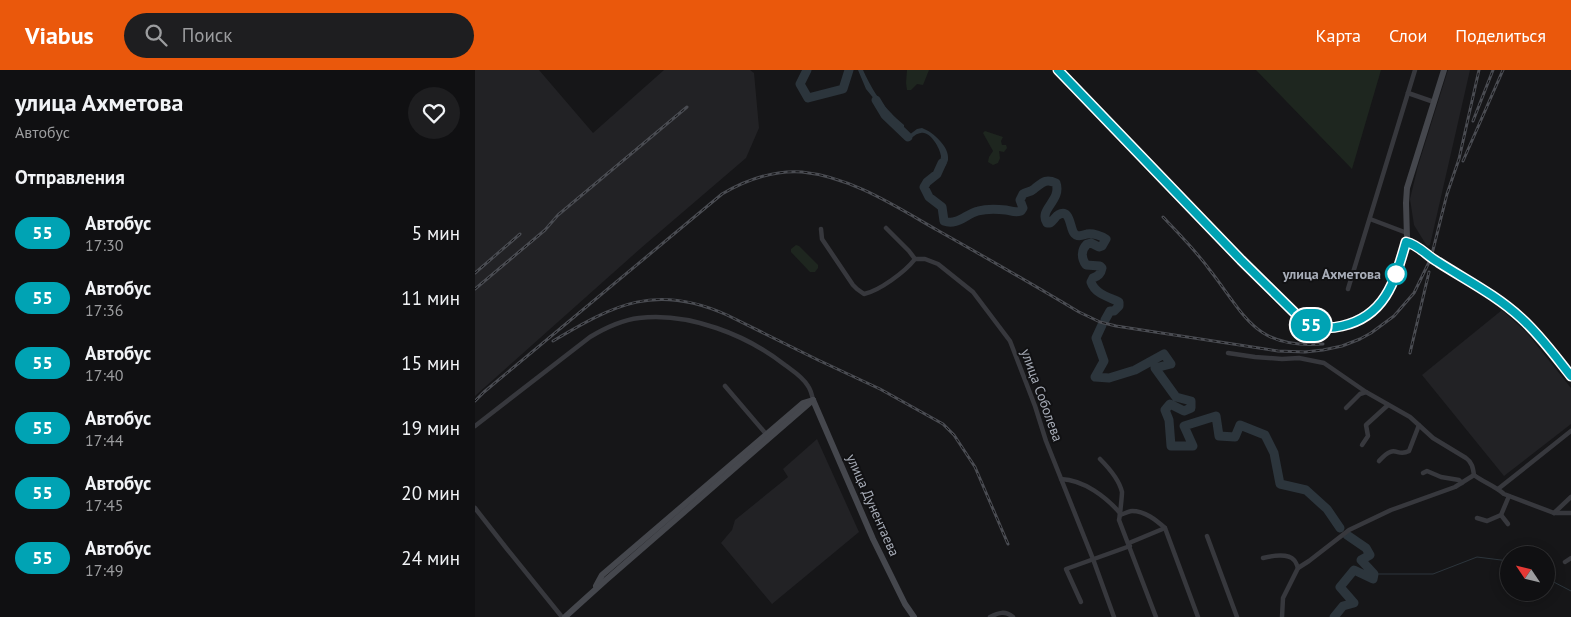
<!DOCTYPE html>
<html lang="ru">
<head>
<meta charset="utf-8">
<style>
	body { margin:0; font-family:"PT Sans",sans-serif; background:#1e1e20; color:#f1f3f6; height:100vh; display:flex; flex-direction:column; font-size:19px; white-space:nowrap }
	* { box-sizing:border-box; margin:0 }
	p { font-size:16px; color:#9c9d9f }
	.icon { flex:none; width:28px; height:28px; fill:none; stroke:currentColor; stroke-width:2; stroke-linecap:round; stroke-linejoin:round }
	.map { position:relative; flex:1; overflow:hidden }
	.details { display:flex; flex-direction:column; background:#101012; width:475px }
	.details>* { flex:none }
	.badge { padding:0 10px; border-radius:16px; font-size:18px; line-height:32px }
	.needle { width:32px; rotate:305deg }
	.tools { position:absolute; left:1025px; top:476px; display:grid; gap:10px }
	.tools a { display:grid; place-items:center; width:55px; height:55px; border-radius:50%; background:#101012; box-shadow:0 2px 12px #0003,0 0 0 1px #303032; font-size:25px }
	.map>.badge { position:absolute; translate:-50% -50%; box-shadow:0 0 0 2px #fff }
	h2 { padding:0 15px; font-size:19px; line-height:45px }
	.round { display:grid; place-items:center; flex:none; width:52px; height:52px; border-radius:26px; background:#1e1e20 }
	.summary { display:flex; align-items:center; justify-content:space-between; height:85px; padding:0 15px }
	h1 { font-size:24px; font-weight:700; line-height:38px }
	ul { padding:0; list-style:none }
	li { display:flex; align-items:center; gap:15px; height:65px; padding:0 15px }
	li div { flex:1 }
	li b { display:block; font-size:19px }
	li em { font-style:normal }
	li .badge { min-width:55px; font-weight:700; text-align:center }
	header { display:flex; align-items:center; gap:30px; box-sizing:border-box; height:70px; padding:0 25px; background:#ea580c; color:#fff }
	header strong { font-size:24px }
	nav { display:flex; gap:28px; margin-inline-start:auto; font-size:18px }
	.search { width:350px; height:45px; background:#1e1e20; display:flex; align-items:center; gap:12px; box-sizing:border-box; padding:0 18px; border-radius:28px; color:#9c9d9f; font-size:19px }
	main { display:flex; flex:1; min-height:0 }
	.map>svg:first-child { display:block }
	.built { fill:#222225 }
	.green { fill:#1e261f }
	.water { fill:#2c353c }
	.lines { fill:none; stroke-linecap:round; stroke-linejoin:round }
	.stream { stroke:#2c353c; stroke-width:1 }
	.river { stroke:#2c353c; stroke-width:9 }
	.street { stroke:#37383d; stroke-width:4.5 }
	.secondary { stroke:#45474d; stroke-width:6 }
	.rail-casing { stroke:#4a4c52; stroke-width:3 }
	.rail { stroke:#111113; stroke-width:1; stroke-dasharray:4; stroke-linecap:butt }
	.line-casing { stroke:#fff; stroke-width:11 }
	.line { stroke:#00a3b4; stroke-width:8 }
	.stop-dot { fill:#fff; stroke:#00a3b4; stroke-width:2.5 }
	.labels { text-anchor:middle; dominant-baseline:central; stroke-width:4; stroke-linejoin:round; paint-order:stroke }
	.stop-label { font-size:14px; font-weight:bold; fill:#a8adb8; stroke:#111113; text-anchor:end }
	.street-label { font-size:14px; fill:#a8adb8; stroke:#111113 }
</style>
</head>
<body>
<header>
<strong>Viabus</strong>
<div class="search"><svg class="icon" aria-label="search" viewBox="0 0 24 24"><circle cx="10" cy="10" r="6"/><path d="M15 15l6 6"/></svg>Поиск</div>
<nav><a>Карта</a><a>Слои</a><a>Поделиться</a></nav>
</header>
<main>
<section class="details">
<div class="summary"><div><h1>улица Ахметова</h1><p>Автобус</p></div><a class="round"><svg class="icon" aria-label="heart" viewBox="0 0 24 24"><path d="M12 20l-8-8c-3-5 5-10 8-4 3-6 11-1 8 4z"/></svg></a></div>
<h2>Отправления</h2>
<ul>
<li><span class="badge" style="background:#00a3b4;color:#fff">55</span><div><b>Автобус</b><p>17:30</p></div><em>5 мин</em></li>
<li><span class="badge" style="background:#00a3b4;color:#fff">55</span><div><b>Автобус</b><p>17:36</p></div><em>11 мин</em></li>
<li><span class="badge" style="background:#00a3b4;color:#fff">55</span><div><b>Автобус</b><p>17:40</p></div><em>15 мин</em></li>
<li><span class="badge" style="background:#00a3b4;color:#fff">55</span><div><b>Автобус</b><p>17:44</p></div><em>19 мин</em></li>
<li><span class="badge" style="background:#00a3b4;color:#fff">55</span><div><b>Автобус</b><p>17:45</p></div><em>20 мин</em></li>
<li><span class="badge" style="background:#00a3b4;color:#fff">55</span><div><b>Автобус</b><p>17:49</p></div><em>24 мин</em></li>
</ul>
</section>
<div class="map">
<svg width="1096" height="547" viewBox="0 0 1096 547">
	<rect width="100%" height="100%" fill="#161618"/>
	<g class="built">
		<path d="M 0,0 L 64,0 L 118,63 L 189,0 L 275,0 L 279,3 L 284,58 L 271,88 L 166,178 L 0,326 Z"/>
		<path d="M 973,0 L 995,0 L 955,175 L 952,176 L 939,155 L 935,129 L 943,96 Z"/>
		<path d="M 1027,240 L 1052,263 L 1096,318 L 1096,354 L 1029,406 L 947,305 Z"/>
		<path d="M 342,369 L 384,462 L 297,534 L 246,473 L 257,460 L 260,450 L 313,407 L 308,399 Z"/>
	</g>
	<g class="green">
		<path d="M 432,0 L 454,0 L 448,15 L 442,14 L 436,20 L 432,20 L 431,13 Z"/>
		<path d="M 781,0 L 906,0 L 877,99 Z"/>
		<path d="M 510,61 L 528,67 L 526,71 L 527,75 L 531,75 L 532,78 L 529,82 L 524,81 L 525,88 L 523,93 L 518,95 L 513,92 L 514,87 L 518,81 L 508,63 Z"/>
		<path d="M 321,175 L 324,176 L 343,195 L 343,198 L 340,202 L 335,202 L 316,182 L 316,179 Z"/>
	</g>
	<path class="water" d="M 383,0 L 388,0 C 399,24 409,38 429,55 L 429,60 L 430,63 L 434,65 L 442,59 L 447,58 C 458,62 475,77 473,90 C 472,95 467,100 464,104 L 461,102 C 464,97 466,91 466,86 C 465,78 455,61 446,63 C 442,63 438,67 435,69 L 431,68 L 421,53 L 414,47 L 391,19 Z"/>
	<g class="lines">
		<g class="stream">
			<path d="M 899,504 L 958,504 L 1002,487 L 1034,491"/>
			<path d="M 1071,508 L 1096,521"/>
		</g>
		<g class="river">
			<path d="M 332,0 L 325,14 L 333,28 L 368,19 L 374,0"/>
			<path d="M 401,30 L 410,45 L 433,67"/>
			<path d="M 467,93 L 462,104 L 452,112 L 449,117 L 454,127 L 467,137 L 469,151 C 482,156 491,144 503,141 C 510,139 523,139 531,140 C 537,141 540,143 546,141 L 548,138 L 545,130 L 548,124 C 551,122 556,122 559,119 C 567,113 570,108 581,113 C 587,131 563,139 572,153 L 575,153 C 578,151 581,146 583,145 C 597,137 594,162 601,165 C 605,167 608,165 612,164 C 618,163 627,166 631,169 L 627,176 L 624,177 L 616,173 L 612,174 C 606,180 606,188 611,195 L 625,196 L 627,198 C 626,204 623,206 618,208 L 616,212 C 620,224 634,227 644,232 L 644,236 L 639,241 L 635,241 L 630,250"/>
			<path d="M 627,255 L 621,268 L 629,291 L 620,307 L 634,308 L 660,300 L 689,284 L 696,294 L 680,298 L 701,327 L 716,331 L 716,338 L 709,341 L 695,334 L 690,340 L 694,350 L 696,376 L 718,376 L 709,356 L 741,346 L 744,366 L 760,367 L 765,355 L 790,365 L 799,383 L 805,414 L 831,420 L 852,439 L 865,458"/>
			<path d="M 859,547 L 868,536 L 879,533 L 865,517 L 879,500 L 898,509 L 899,504 L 886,490 L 895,485 L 891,478 L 872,465"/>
		</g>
		<g class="street">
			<path d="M 933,23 L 959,32"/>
			<path d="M 895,149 L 932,163"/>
			<path d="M 411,158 L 434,181 L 440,189 L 450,189 L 463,194 L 498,222 L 535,271 L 560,336 L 571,371 L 618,489 L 639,547"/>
			<path d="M 346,159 L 347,169 L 378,215 L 382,219 L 389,224 C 404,221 430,202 440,189"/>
			<path d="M 873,219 L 940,0"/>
			<path d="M 753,283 L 780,287 L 807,289 L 824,288 L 849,293 L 891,322 L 935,347 L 958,368 L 991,388 C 997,392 998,398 999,405 C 1008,412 1020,416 1029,424 L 1079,443 L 1096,443"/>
			<path d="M 250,316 L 291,364"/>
			<path d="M 871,338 L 885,324 L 891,322"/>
			<path d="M 0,356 L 115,267 C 130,258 147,250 164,248 C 214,242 272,265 310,295 C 318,301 328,307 333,316 C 336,320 337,325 338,330"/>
			<path d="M 887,375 L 893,366 L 891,355 L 913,335"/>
			<path d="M 625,389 C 634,398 644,409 647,422 C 647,425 645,446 644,450 L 681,547"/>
			<path d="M 904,391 C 921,372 921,388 934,381 L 944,355"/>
			<path d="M 948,403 L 952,401 L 966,407 L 984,410 L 987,413"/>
			<path d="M 586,409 C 609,410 631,427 645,443"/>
			<path d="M 1023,419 L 1096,361"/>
			<path d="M 0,438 L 32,479 L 87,547"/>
			<path d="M 1079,443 L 1096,427"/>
			<path d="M 645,445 C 649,444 654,441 657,441 C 670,441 681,450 690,458 L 723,547"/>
			<path d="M 1026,445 L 1033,454"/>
			<path d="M 1002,448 L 1012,451 L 1026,445 L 1034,426"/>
			<path d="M 732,466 L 762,547"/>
			<path d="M 654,473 L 690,458"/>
			<path d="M 788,488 C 796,486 813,483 819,490 C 821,492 822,495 823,498 L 808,528 L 807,547"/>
			<path d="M 1090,492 L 1096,488"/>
			<path d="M 823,498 L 834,491 L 874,460 L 916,440 L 980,417 L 999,405"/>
			<path d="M 606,532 L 591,499 L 655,476"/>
			<path d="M 515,547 C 523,543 530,540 538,547"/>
		</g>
		<g class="secondary">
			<path d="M 583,0 L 815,240 L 835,255 L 847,258 L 856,258 L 873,254 L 891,247 L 910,228 L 918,213 L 932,168 L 931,133 L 932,118 L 969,0"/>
			<path d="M 931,172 C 944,175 952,186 963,192 C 991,210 1021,226 1046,248 C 1065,265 1080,286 1096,306"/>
			<path d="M 338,330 L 398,469 L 430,534 L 439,547"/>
			<path d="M 121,516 L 127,505 L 328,333 L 338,330"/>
			<path d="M 90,547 L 131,510 L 338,330"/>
		</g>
		<defs>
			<g id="rail">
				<path d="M 998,51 L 1018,0"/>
				<path d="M 988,91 L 1028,0"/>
				<path d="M 688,147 C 704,164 721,181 734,199 C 771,246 779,279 848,274"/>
				<path d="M 0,203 L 45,164"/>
				<path d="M 0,219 L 70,160 L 83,145 L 212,37"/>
				<path d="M 78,271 C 140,234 181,213 252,245 L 343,290 L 405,319 L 468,354 L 479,365 L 500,397 L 533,474"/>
				<path d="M 935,283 L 954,202"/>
				<path d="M 0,331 L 9,322 L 247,124 C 271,110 299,100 327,102 C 376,107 420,136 462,160 C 510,187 557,214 604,242 L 625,252 L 641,256 L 803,281 L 830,282 L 848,280 L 867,276 L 885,269 L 896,263 L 919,246 L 939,223 L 956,188 L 972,124 L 984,89 L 1004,0"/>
			</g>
		</defs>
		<use href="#rail" class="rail-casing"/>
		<use href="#rail" class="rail"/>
	</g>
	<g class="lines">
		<defs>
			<path id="line" d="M 583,0 L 766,190 L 829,252 C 842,259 854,259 867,256 C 911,246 920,210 931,172 C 944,175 952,186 963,192 C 991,210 1021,225 1046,248 C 1065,265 1080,286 1096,306"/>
		</defs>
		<use href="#line" class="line-casing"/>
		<use href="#line" class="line"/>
	</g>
	<circle class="stop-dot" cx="921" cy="204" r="10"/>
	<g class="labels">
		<g class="stop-label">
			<text x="906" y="204">улица Ахметова</text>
		</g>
		<g class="street-label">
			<text transform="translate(567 325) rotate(70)">улица Соболева</text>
			<text transform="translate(398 435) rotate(66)">улица Дунентаева</text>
		</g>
	</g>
</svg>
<div class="tools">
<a><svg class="needle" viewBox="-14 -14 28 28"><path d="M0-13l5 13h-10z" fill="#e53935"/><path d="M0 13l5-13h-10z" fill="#9c9d9f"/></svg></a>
</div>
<b class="badge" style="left:836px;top:255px;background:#00a3b4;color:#fff">55</b>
</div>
</main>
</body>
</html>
